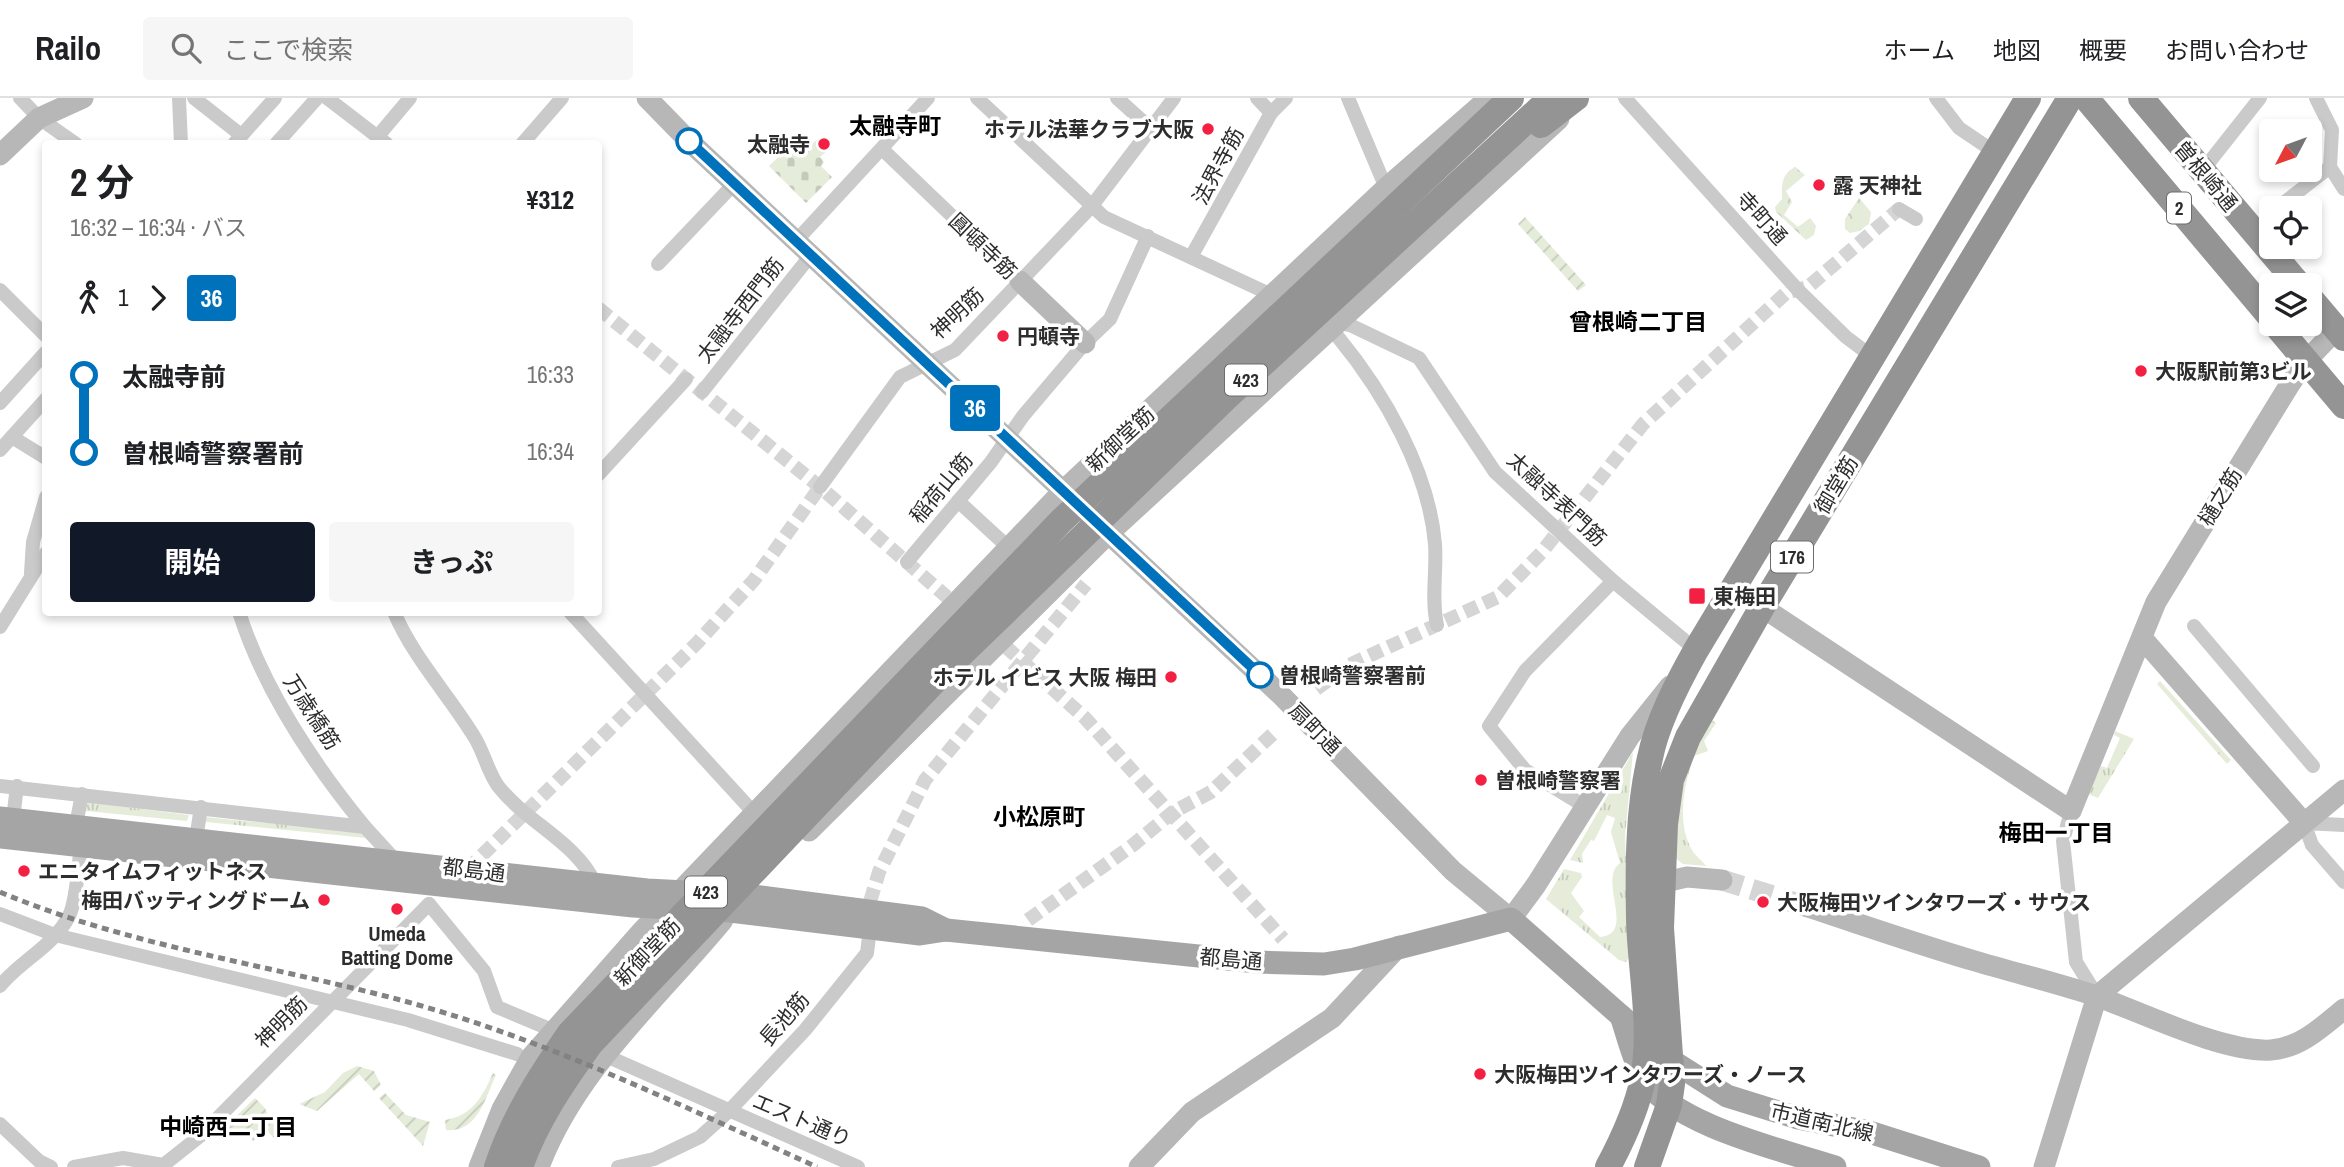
<!DOCTYPE html>
<html lang="ja">
<head>
<meta charset="utf-8">
<style>
	body { margin:0; font-family:"Archivo Narrow","Noto Sans JP",sans-serif; background:#f6f6f6; color:#202124; height:100vh; display:flex; flex-direction:column; font-size:26px; white-space:nowrap }
	* { box-sizing:border-box; margin:0 }
	p { font-size:23px; color:#757577 }
	.icon { flex:none; width:38px; height:38px; fill:none; stroke:currentColor; stroke-width:2; stroke-linecap:round; stroke-linejoin:round }
	.map { position:relative; flex:1; overflow:hidden }
	.drawer { position:absolute; left:42px; top:42px; width:560px; height:476px; display:flex; flex-direction:column; background:#fff; border-radius:7px; box-shadow:0 4px 10px #0003 }
	.drawer>* { flex:none }
	.badge { padding:0 14px; border-radius:5px; font-size:24px; line-height:46px }
	.needle { width:46px; rotate:229deg }
	.tools { position:absolute; left:2259px; top:21px; display:grid; gap:14px }
	.tools a { display:grid; place-items:center; width:63px; height:63px; border-radius:7px; background:#fff; box-shadow:0 4px 10px #0003; font-size:35px }
	.map>.badge { position:absolute; translate:-50% -50%; box-shadow:0 0 0 4px #fff }
	.legs { display:flex; align-items:center; gap:10px; height:77px; padding:0 28px; font-size:23px }
	.legs p { margin-inline-start:auto }
	.overview { display:flex; align-items:center; justify-content:space-between; height:119px; padding:0 28px }
	h1 { font-size:38px; font-weight:700; line-height:52px }
	.button { display:flex; gap:14px; margin-top:auto; padding:14px 28px }
	.button a { flex:1; height:80px; border-radius:7px; background:#111827; color:#fff; font-size:28px; font-weight:700; line-height:80px; text-align:center }
	.button a+a { background:#f6f6f6; color:#202124 }
	ul { padding:0 28px; list-style:none }
	li { display:flex; align-items:center; gap:24px; height:77px; font-size:26px }
	li i { display:grid; place-items:center; width:10px; height:100%; margin:0 9px; background:currentColor }
	li i::after { content:''; width:18px; height:18px; margin:-9px; border:5px solid; border-radius:50%; background:#fff }
	li p { margin-inline-start:auto }
	li:first-child i { background:linear-gradient(#0000 50%,currentColor 0) }
	li:last-child i { background:linear-gradient(currentColor 50%,#0000 0) }
	header { display:flex; align-items:center; gap:42px; box-sizing:border-box; height:98px; padding:0 35px; background:#fff; border-bottom:2px solid #e0e0e0 }
	header strong { font-size:33px }
	nav { display:flex; gap:38px; margin-inline-start:auto; font-size:24px }
	.search { width:490px; height:63px; background:#f6f6f6; display:flex; align-items:center; gap:18px; box-sizing:border-box; padding:0 24px; border-radius:7px; color:#757577; font-size:26px }
	.map>svg:first-child { display:block }
	.grass { fill:url(#grass-tufts) }
	.forest { fill:url(#forest-crowns) }
	.cemetery { fill:url(#cemetery-stones) }
	.garden { fill:url(#garden-furrows) }
	.lines { fill:none; stroke-linecap:round; stroke-linejoin:round }
	.street-tunnel { stroke:#d5d5d5; stroke-width:14; stroke-dasharray:14 7; stroke-linecap:butt }
	.secondary-tunnel { stroke:#d5d5d5; stroke-width:21; stroke-dasharray:21 10; stroke-linecap:butt }
	.street { stroke:#cacaca; stroke-width:14 }
	.secondary { stroke:#b7b7b7; stroke-width:21 }
	.primary { stroke:#a5a5a5; stroke-width:23 }
	.highway { stroke:#949494; stroke-width:26 }
	.rail { stroke:#828282; stroke-width:5; stroke-dasharray:7 5; stroke-linecap:butt }
	.line-1-casing { stroke:#fff; stroke-width:16 }
	.line-1 { stroke:#0072bc; stroke-width:10 }
	.poi-dot { fill:#f32044; stroke:#fff; stroke-width:2.5 }
	.stop-1-dot { fill:#fff; stroke:#0072bc; stroke-width:3.5 }
	.labels { text-anchor:middle; dominant-baseline:central; stroke-width:7; stroke-linejoin:round; paint-order:stroke }
	.shield { fill:#fff; stroke:#6c6c6c; stroke-width:2 }
	.shield-label { font-size:19px; font-weight:bold; fill:#2d2d2d }
	.poi-label { font-size:21px; font-weight:bold; fill:#2d2d2d; stroke:#fff; text-anchor:start }
	.street-label { font-size:21px; fill:#2d2d2d; stroke:#fff }
	.stop-label { font-size:21px; font-weight:bold; fill:#2d2d2d; stroke:#fff; text-anchor:start }
	.neighbourhood-label { font-size:23px; font-weight:bold; fill:#000; stroke:#fff }
</style>
</head>
<body>
<header>
<strong>Railo</strong>
<div class="search"><svg class="icon" aria-label="search" viewBox="0 0 24 24"><circle cx="10" cy="10" r="6"/><path d="M15 15l6 6"/></svg>ここで検索</div>
<nav><a>ホーム</a><a>地図</a><a>概要</a><a>お問い合わせ</a></nav>
</header>
<div class="map">
<svg width="2344" height="1069" viewBox="0 0 2344 1069">
	<defs>
		<pattern id="grass-tufts" width="24" height="20" patternUnits="userSpaceOnUse" patternTransform="scale(1.75)"><rect width="24" height="20" fill="#e5ecd9"/><path d="M3 7l-1-3M5 7V3M7 7l1-3M15 17l-1-3M17 17v-4M19 17l1-3" fill="none" stroke="#c5cbbb"/></pattern>
		<pattern id="forest-crowns" width="20" height="18" patternUnits="userSpaceOnUse" patternTransform="scale(1.75)"><rect width="20" height="18" fill="#e5ecd9"/><path d="M2 6a3 3 0 1 1 6 0M12 15a3 3 0 1 1 6 0" fill="none" stroke="#c5cbbb"/></pattern>
		<pattern id="cemetery-stones" width="16" height="16" patternUnits="userSpaceOnUse" patternTransform="scale(1.75)"><rect width="16" height="16" fill="#e5ecd9"/><path d="M2 7V4a2 2 0 0 1 4 0v3zM10 15v-3a2 2 0 0 1 4 0v3z" fill="#c5cbbb"/></pattern>
		<pattern id="garden-furrows" width="10" height="10" patternUnits="userSpaceOnUse" patternTransform="scale(1.75)"><rect width="10" height="10" fill="#e5ecd9"/><path d="M-1 1l2-2M0 10L10 0M9 11l2-2" fill="none" stroke="#c5cbbb"/></pattern>
	</defs>
	<rect width="100%" height="100%" fill="#fff"/>
	<g class="grass">
		<path d="M 2160,583 L 2231,662 L 2227,666 L 2157,586 Z"/>
		<path d="M 1709,620 L 1716,625 L 1704,643 L 1708,653 L 1694,658 C 1684,687 1676,724 1692,752 C 1696,759 1703,763 1706,768 L 1683,766 L 1674,759 L 1678,699 Z"/>
		<path d="M 2115,633 L 2134,641 L 2098,700 L 2088,696 L 2101,668 L 2107,670 L 2120,640 L 2114,637 Z"/>
		<path d="M 1633,654 L 1625,738 L 1630,858 L 1626,864 L 1619,862 L 1546,801 L 1564,771 L 1581,775 L 1582,779 L 1571,795 L 1584,813 L 1579,819 L 1600,839 C 1637,836 1597,782 1620,765 L 1611,734 L 1615,720 L 1607,717 L 1594,743 L 1591,742 L 1582,756 L 1583,765 L 1570,762 Z"/>
		<path d="M 87,704 L 189,717 L 187,723 L 86,713 Z"/>
		<path d="M 206,719 C 259,725 311,728 364,735 L 367,740 L 206,724 Z"/>
	</g>
	<g class="forest">
		<path d="M 1795,69 L 1805,77 L 1786,93 L 1792,104 L 1784,117 L 1798,129 L 1810,120 L 1816,128 L 1814,137 L 1806,142 L 1776,114 L 1775,109 L 1782,101 C 1782,86 1781,77 1795,69 Z"/>
		<path d="M 1859,100 L 1871,114 L 1869,126 L 1859,133 L 1850,135 L 1845,131 L 1845,121 Z"/>
	</g>
	<path class="cemetery" d="M 802,36 L 812,46 L 818,41 L 828,52 L 820,59 L 824,64 L 821,68 L 832,79 L 806,105 L 769,68 Z"/>
	<g class="garden">
		<path d="M 1525,119 L 1586,187 L 1578,193 L 1518,126 Z"/>
		<path d="M 357,968 L 374,973 L 381,987 L 374,993 L 359,976 L 317,1013 L 299,1006 L 325,994 L 343,975 Z"/>
		<path d="M 493,975 L 496,977 C 485,1000 478,1035 446,1032 L 445,1022 C 472,1018 483,998 493,975 Z"/>
		<path d="M 385,995 L 406,1017 L 430,1024 L 423,1048 L 379,1000 Z"/>
		<path d="M 255,1000 L 265,1010 L 269,1021 L 277,1023 L 285,1033 L 275,1041 L 266,1032 L 253,1043 L 242,1030 L 235,1037 L 226,1028 Z"/>
	</g>
	<g class="lines">
		<g class="street-tunnel">
			<path d="M 598,210 L 820,389 L 947,499"/>
			<path d="M 1005,548 L 1085,620 L 1283,841"/>
			<path d="M 1316,591 L 1349,567 L 1498,499 L 1542,454 L 1643,326 L 1786,195 L 1808,189 L 1899,111"/>
			<path d="M 467,772 L 697,545 L 754,482 L 820,389"/>
			<path d="M 870,804 L 879,774 L 925,682 L 1086,486"/>
			<path d="M 1028,822 L 1133,747 L 1173,714 L 1211,694 L 1277,632"/>
		</g>
		<path class="secondary-tunnel" d="M 1722,782 L 1802,807"/>
		<g class="street">
			<path d="M 20,0 L 39,20 L 76,46"/>
			<path d="M 179,0 L 181,46"/>
			<path d="M 194,0 L 241,37"/>
			<path d="M 327,0 L 387,46"/>
			<path d="M 977,0 L 1104,119 L 1276,199"/>
			<path d="M 1117,0 L 1150,30"/>
			<path d="M 1257,0 L 1271,15"/>
			<path d="M 1348,0 L 1386,90"/>
			<path d="M 1625,0 L 1797,191 L 1846,239 L 1874,260"/>
			<path d="M 1936,0 L 1959,30 L 1996,55"/>
			<path d="M 2316,0 L 2332,32 L 2330,69 L 2344,91"/>
			<path d="M 378,38 L 410,0"/>
			<path d="M 234,46 L 275,0"/>
			<path d="M 276,46 L 317,0"/>
			<path d="M 522,46 L 562,0"/>
			<path d="M 882,51 L 1020,183"/>
			<path d="M 2203,72 L 2260,0"/>
			<path d="M 2277,110 L 2330,69"/>
			<path d="M 1899,111 L 1916,121"/>
			<path d="M 796,143 L 928,0"/>
			<path d="M 1191,159 L 1271,15 L 1286,0"/>
			<path d="M 658,166 L 734,86"/>
			<path d="M 0,192 L 46,238"/>
			<path d="M 1333,224 L 1350,227 L 1419,260 L 1495,374 L 1613,483 L 1696,552"/>
			<path d="M 1338,239 C 1384,295 1429,373 1435,446 C 1437,473 1431,500 1437,527"/>
			<path d="M 702,294 L 811,157"/>
			<path d="M 0,305 L 46,254"/>
			<path d="M 12,339 L 46,360"/>
			<path d="M 0,352 L 46,301"/>
			<path d="M 598,377 L 686,281"/>
			<path d="M 820,389 L 900,279 L 955,252 L 1091,109 L 1174,0"/>
			<path d="M 958,403 L 1009,450"/>
			<path d="M 907,464 L 991,364 L 1023,318 L 1085,245 L 1110,221 L 1148,138"/>
			<path d="M 31,475 L 33,444 L 46,399"/>
			<path d="M 239,514 C 263,590 314,667 365,729"/>
			<path d="M 394,514 C 414,561 449,597 475,640 C 484,655 488,674 498,688 C 527,725 575,743 595,785"/>
			<path d="M 570,514 L 755,716"/>
			<path d="M 2194,528 L 2313,668"/>
			<path d="M 0,529 L 46,455"/>
			<path d="M 0,688 L 365,729 L 397,764"/>
			<path d="M 1586,709 L 1525,672 L 1489,628 L 1525,573 L 1613,483"/>
			<path d="M 2071,713 L 2063,743 L 2076,864 L 2097,898"/>
			<path d="M 13,721 L 17,688"/>
			<path d="M 76,727 L 82,696"/>
			<path d="M 2344,727 L 2304,725 L 2312,747 L 2344,784"/>
			<path d="M 196,741 L 201,709"/>
			<path d="M 429,806 L 484,873 L 497,909 L 552,932"/>
			<path d="M 0,816 L 55,837 L 408,922 L 517,956"/>
			<path d="M 0,888 C 20,863 54,848 69,818 C 77,802 78,767 81,748"/>
			<path d="M 604,957 L 858,1069"/>
			<path d="M 0,1026 L 39,1063 L 51,1069"/>
			<path d="M 74,1069 L 123,1060 L 163,1067"/>
			<path d="M 161,1069 L 200,1038 L 429,806"/>
			<path d="M 618,1069 L 654,1061 L 700,1039 L 729,1013 L 805,932 L 867,855 L 871,822"/>
		</g>
		<g class="secondary">
			<path d="M 647,0 L 689,43 L 1280,596 L 1453,773 L 1511,821 L 1536,787 L 1630,638 L 1670,588"/>
			<path d="M 0,57 L 39,20 L 83,0"/>
			<path d="M 1020,183 L 1085,245"/>
			<path d="M 1762,509 L 2071,713 L 2156,504 L 2290,286 L 2306,263 L 2337,231"/>
			<path d="M 2142,540 L 2304,725"/>
			<path d="M 809,733 L 1107,437 L 1559,21"/>
			<path d="M 1665,784 L 1687,779 L 1722,782"/>
			<path d="M 1802,807 C 1860,826 1917,846 1975,863 C 2015,875 2054,884 2093,897 C 2139,913 2223,955 2271,952 C 2300,950 2322,929 2344,911"/>
			<path d="M 479,1069 L 502,1011 L 531,959 L 642,833 L 1063,393 L 1386,90 L 1489,0"/>
			<path d="M 539,1069 C 576,971 658,901 723,822"/>
			<path d="M 1139,1069 L 1192,1014 L 1332,920 L 1399,848"/>
			<path d="M 2044,1069 L 2097,898 L 2344,692"/>
		</g>
		<g class="primary">
			<path d="M 0,720 L 647,792 L 745,797 L 922,820 L 946,832"/>
			<path d="M 0,739 L 633,808 L 730,813 L 920,836 L 946,832 L 1257,864 L 1324,866 L 1355,861 L 1511,821 L 1672,963 L 1727,998 L 1798,1020 L 1869,1034 L 1979,1069"/>
			<path d="M 1621,918 C 1628,938 1633,961 1643,979 C 1672,1027 1783,1052 1835,1069"/>
		</g>
		<g class="highway">
			<path d="M 2086,0 L 2272,221"/>
			<path d="M 2141,0 L 2299,187"/>
			<path d="M 1541,27 L 1576,0"/>
			<path d="M 2310,200 L 2344,240"/>
			<path d="M 2275,226 L 2344,308"/>
			<path d="M 497,1069 C 513,1020 541,977 570,935 L 1061,423 L 1511,0"/>
			<path d="M 520,1069 C 536,1023 563,984 591,945 L 946,571 L 1229,297 L 1551,0"/>
			<path d="M 1608,1069 C 1623,1041 1637,1011 1643,980 C 1653,929 1640,872 1639,820 C 1638,768 1638,711 1650,660 C 1657,624 1678,584 1696,552 L 2028,0"/>
			<path d="M 1647,1069 L 1669,1007 L 1672,986 L 1661,830 L 1665,726 L 1671,682 L 1688,639 L 1762,509 L 2070,0"/>
		</g>
		<path class="rail" d="M 0,794 C 128,848 270,867 404,903 C 548,942 682,1008 817,1069"/>
	</g>
	<g class="lines">
		<defs>
			<path id="line-1" d="M 689,43 L 1260,577"/>
		</defs>
		<use href="#line-1" class="line-1-casing"/>
		<use href="#line-1" class="line-1"/>
	</g>
	<g class="poi-dot">
		<circle cx="1208" cy="31" r="7"/>
		<circle cx="824" cy="46" r="7"/>
		<circle cx="1819" cy="87" r="7"/>
		<circle cx="1003" cy="238" r="7"/>
		<circle cx="2141" cy="273" r="7"/>
		<rect x="1688" y="489" width="18" height="18" rx="3.5"/>
		<circle cx="1171" cy="579" r="7"/>
		<circle cx="1481" cy="682" r="7"/>
		<circle cx="24" cy="773" r="7"/>
		<circle cx="324" cy="802" r="7"/>
		<circle cx="1763" cy="804" r="7"/>
		<circle cx="397" cy="811" r="7"/>
		<circle cx="1480" cy="976" r="7"/>
	</g>
	<g class="stop-1-dot">
		<circle cx="689" cy="43" r="12"/>
		<circle cx="1260" cy="577" r="12"/>
	</g>
	<g class="labels">
		<g class="shield">
			<rect x="2167" y="94.5" width="24" height="31" rx="5"/>
			<rect x="1225" y="266.5" width="42" height="31" rx="5"/>
			<rect x="1771" y="443.5" width="42" height="31" rx="5"/>
			<rect x="685" y="778.5" width="42" height="31" rx="5"/>
		</g>
		<g class="shield-label">
			<text x="2179" y="110">2</text>
			<text x="1246" y="282">423</text>
			<text x="1792" y="459">176</text>
			<text x="706" y="794">423</text>
		</g>
		<g class="poi-label">
			<text x="1194" y="31" text-anchor="end">ホテル法華クラブ大阪</text>
			<text x="810" y="46" text-anchor="end">太融寺</text>
			<text x="1833" y="87">露 天神社</text>
			<text x="1017" y="238">円頓寺</text>
			<text x="2155" y="273">大阪駅前第3ビル</text>
			<text x="1713" y="498">東梅田</text>
			<text x="1157" y="579" text-anchor="end">ホテル イビス 大阪 梅田</text>
			<text x="1495" y="682">曽根崎警察署</text>
			<text x="38" y="773">エニタイムフィットネス</text>
			<text x="310" y="802" text-anchor="end">梅田バッティングドーム</text>
			<text x="1777" y="804">大阪梅田ツインタワーズ・サウス</text>
			<text x="397" y="835" text-anchor="middle">Umeda<tspan x="397" dy="24">Batting Dome</tspan></text>
			<text x="1494" y="976">大阪梅田ツインタワーズ・ノース</text>
		</g>
		<g class="street-label">
			<text transform="translate(1218 68) rotate(-62)">法界寺筋</text>
			<text transform="translate(2206 78) rotate(50)">曽根崎通</text>
			<text transform="translate(1762 120) rotate(48)">寺町通</text>
			<text transform="translate(983 148) rotate(44)">圓頓寺筋</text>
			<text transform="translate(740 212) rotate(-52)">太融寺西門筋</text>
			<text transform="translate(957 215) rotate(-43)">神明筋</text>
			<text transform="translate(1120 341) rotate(-43)">新御堂筋</text>
			<text transform="translate(1836 387) rotate(-59)">御堂筋</text>
			<text transform="translate(941 390) rotate(-50)">稲荷山筋</text>
			<text transform="translate(2220 399) rotate(-59)">樋之筋</text>
			<text transform="translate(1557 401) rotate(43)">太融寺表門筋</text>
			<text transform="translate(312 614) rotate(57)">万歳橋筋</text>
			<text transform="translate(1315 631) rotate(45)">扇町通</text>
			<text transform="translate(474 772) rotate(7)">都島通</text>
			<text transform="translate(647 854) rotate(-46)">新御堂筋</text>
			<text transform="translate(1231 861) rotate(5)">都島通</text>
			<text transform="translate(784 921) rotate(-49)">長池筋</text>
			<text transform="translate(281 924) rotate(-45)">神明筋</text>
			<text transform="translate(802 1022) rotate(23)">エスト通り</text>
			<text transform="translate(1822 1024) rotate(13)">市道南北線</text>
		</g>
		<g class="stop-label">
			<text x="1279" y="577">曽根崎警察署前</text>
		</g>
		<g class="neighbourhood-label">
			<text x="895" y="27">太融寺町</text>
			<text x="1638" y="223">曾根崎二丁目</text>
			<text x="1039" y="718">小松原町</text>
			<text x="2056" y="734">梅田一丁目</text>
			<text x="228" y="1028">中崎西二丁目</text>
		</g>
	</g>
</svg>
<div class="tools">
<a><svg class="needle" viewBox="-14 -14 28 28"><path d="M0-13l5 13h-10z" fill="#e53935"/><path d="M0 13l5-13h-10z" fill="#757577"/></svg></a>
<a><svg class="icon" aria-label="locate" viewBox="0 0 24 24"><circle cx="12" cy="12" r="6"/><path d="M12 2v4M12 18v4M2 12h4M18 12h4"/></svg></a>
<a><svg class="icon" aria-label="layers" viewBox="0 0 24 24"><path d="M12 4l9 5-9 5-9-5zM3 14l9 5 9-5"/></svg></a>
</div>
<b class="badge" style="left:975px;top:310px;background:#0072bc;color:#fff">36</b>
<section class="drawer">
<div class="overview"><div><h1>2 分</h1><p>16:32 – 16:34 · バス</p></div><b>¥312</b></div>
<div class="legs"><svg class="icon" aria-label="walk" viewBox="0 0 24 24"><circle cx="13" cy="4" r="2"/><path d="M13 8l-2 6 4 7M11 14l-3 7M7 12l3-4h3l4 4"/></svg>1<svg class="icon" aria-label="forward" viewBox="0 0 24 24"><path d="M9 5l7 7-7 7"/></svg><b class="badge" style="background:#0072bc;color:#fff">36</b></div>
<ul>
<li><i style="color:#0072bc"></i><b>太融寺前</b><p>16:33</p></li>
<li><i style="color:#0072bc"></i><b>曽根崎警察署前</b><p>16:34</p></li>
</ul>
<div class="button"><a>開始</a><a>きっぷ</a></div>
</section>
</div>
</body>
</html>
